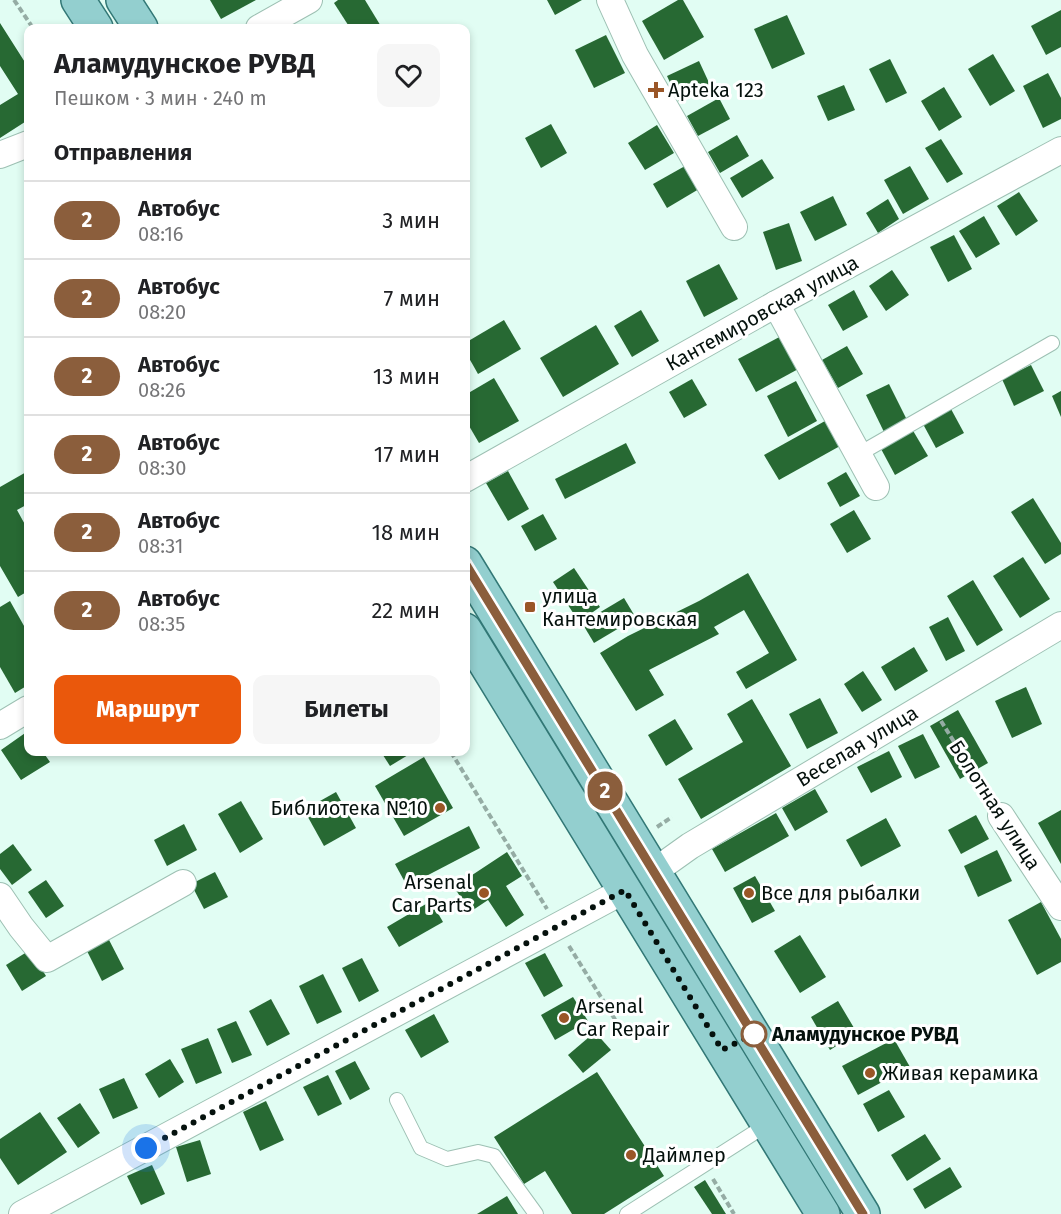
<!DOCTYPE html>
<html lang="ru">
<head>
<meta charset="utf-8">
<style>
	body { margin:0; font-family:"Fira Sans",sans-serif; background:#f6f6f6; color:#202124; height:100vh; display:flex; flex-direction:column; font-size:22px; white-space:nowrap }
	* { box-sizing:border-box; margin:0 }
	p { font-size:20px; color:#757577 }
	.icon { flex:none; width:33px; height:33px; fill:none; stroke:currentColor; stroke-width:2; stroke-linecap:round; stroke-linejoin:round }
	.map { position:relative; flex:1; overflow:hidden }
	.panel { position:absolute; left:24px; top:24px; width:446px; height:732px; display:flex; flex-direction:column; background:#fff; border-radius:12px; box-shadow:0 3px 9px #0003 }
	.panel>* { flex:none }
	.badge { padding:0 12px; border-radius:20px; font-size:21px; line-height:39px }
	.you { position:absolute; width:30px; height:30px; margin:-15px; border:4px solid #fff; border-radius:50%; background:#1a73e8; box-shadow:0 0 0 9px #1a73e833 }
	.map>.badge { position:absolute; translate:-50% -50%; box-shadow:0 0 0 3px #fff }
	h2 { padding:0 30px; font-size:22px; line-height:54px }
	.round { display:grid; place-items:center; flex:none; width:63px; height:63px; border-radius:12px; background:#f6f6f6 }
	.head { display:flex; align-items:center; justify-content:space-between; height:102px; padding:0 30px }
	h1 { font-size:28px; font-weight:700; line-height:45px }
	.button { display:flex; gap:12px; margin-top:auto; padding:12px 30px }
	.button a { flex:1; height:69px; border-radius:12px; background:#ea580c; color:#fff; font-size:24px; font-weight:700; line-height:69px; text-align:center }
	.button a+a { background:#f6f6f6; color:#202124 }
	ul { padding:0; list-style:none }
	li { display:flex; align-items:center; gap:18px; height:78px; padding:0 30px; border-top:2px solid #e0e0e0 }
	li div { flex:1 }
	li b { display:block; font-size:22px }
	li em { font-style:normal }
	li .badge { min-width:66px; font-weight:700; text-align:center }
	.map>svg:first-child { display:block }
	.building { fill:#276933 }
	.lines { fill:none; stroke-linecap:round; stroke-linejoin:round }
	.service-casing { stroke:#9dc0b3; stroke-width:16 }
	.minor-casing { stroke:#9dc0b3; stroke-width:28 }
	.primary-casing { stroke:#327876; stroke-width:36 }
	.path { stroke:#95aca4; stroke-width:4; stroke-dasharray:6 3; stroke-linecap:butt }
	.service { stroke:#fff; stroke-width:14 }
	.minor { stroke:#fff; stroke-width:26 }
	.primary { stroke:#93cfcf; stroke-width:33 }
	.line-casing { stroke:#fff; stroke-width:14 }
	.line { stroke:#8b5e3c; stroke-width:9 }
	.walk { stroke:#05110d; stroke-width:6; stroke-dasharray:0 10.8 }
	.poi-dot { fill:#9a5627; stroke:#fff; stroke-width:2 }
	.stop-dot { fill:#fff; stroke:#8b5e3c; stroke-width:3 }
	.labels { text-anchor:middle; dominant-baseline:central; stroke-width:6; stroke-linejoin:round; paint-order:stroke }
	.poi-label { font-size:20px; fill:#05110d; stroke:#fff; text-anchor:start }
	.street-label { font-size:20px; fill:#05110d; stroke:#fff }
	.stop-label { font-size:20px; font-weight:bold; fill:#05110d; stroke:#fff; text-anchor:start }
</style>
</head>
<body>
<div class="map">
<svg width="1061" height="1214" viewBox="0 0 1061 1214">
	<rect width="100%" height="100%" fill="#e1fdf3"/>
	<g class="building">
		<path d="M 210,0 L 256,0 L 221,19 Z"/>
		<path d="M 338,0 L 365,0 L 382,28 L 350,28 L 334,3 Z"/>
		<path d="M 547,0 L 582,0 L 555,15 Z"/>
		<path d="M 678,0 L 683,0 L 704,37 L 664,60 L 642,21 Z"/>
		<path d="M 1061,10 L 1061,47 L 1046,55 L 1031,26 Z"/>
		<path d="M 787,15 L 805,54 L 772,69 L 754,29 Z"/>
		<path d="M 0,23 L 28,67 L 28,120 L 0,138 L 0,105 L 18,94 L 0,66 Z"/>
		<path d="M 606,35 L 625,73 L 594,88 L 575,50 Z"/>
		<path d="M 993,54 L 1015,91 L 990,106 L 968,69 Z"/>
		<path d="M 890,59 L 907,93 L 886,103 L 869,69 Z"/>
		<path d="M 699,61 L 711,87 L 679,102 L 667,76 Z"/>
		<path d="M 1048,73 L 1061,98 L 1061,119 L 1043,128 L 1023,86 Z"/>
		<path d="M 844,85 L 855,110 L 828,121 L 817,96 Z"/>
		<path d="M 944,87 L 962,117 L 939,131 L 921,101 Z"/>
		<path d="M 719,98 L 730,119 L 698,136 L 687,116 Z"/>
		<path d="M 551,124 L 567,153 L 541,168 L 525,138 Z"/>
		<path d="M 657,125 L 674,153 L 645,170 L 628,143 Z"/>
		<path d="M 737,135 L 749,156 L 720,173 L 708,152 Z"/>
		<path d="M 941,139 L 963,174 L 947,183 L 925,148 Z"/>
		<path d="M 762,159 L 774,178 L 742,198 L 730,178 Z"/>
		<path d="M 685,166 L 699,189 L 667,208 L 653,184 Z"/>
		<path d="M 910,166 L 929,199 L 903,214 L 884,180 Z"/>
		<path d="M 1019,192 L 1038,221 L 1016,236 L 997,206 Z"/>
		<path d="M 833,196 L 847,225 L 815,241 L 800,212 Z"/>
		<path d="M 888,199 L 899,219 L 878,233 L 866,213 Z"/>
		<path d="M 984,216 L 1000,244 L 976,258 L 959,231 Z"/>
		<path d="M 789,223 L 802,261 L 776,270 L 763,232 Z"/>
		<path d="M 954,235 L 972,269 L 948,282 L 930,247 Z"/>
		<path d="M 719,264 L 738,299 L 704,317 L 686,281 Z"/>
		<path d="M 892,270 L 909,295 L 886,311 L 869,286 Z"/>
		<path d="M 854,290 L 868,317 L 843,331 L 828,305 Z"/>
		<path d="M 641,310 L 659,341 L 632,357 L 614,326 Z"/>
		<path d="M 504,320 L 521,349 L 478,374 L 465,351 L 465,343 Z"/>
		<path d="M 596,325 L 619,364 L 563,397 L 540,358 Z"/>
		<path d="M 785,334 L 802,367 L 756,392 L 738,359 Z"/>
		<path d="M 847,346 L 863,374 L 838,388 L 822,360 Z"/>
		<path d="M 1031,365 L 1044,391 L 1014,406 L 1002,379 Z"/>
		<path d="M 494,378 L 519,421 L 479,443 L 465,419 L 465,395 Z"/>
		<path d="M 692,379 L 707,405 L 684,418 L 669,392 Z"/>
		<path d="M 796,381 L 817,421 L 788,437 L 767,396 Z"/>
		<path d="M 889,384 L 907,420 L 884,432 L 866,395 Z"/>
		<path d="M 1061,391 L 1061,417 L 1052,396 Z"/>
		<path d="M 951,409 L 964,433 L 936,448 L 923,424 Z"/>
		<path d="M 825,421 L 840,446 L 779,480 L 764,455 Z"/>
		<path d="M 912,429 L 928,456 L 895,475 L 880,447 Z"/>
		<path d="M 626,443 L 636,463 L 565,499 L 555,479 Z"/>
		<path d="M 28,471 L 28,504 L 17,510 L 28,530 L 28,591 L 18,597 L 0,566 L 0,487 Z"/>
		<path d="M 508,471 L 529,509 L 508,521 L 486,483 Z"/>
		<path d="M 846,472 L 860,496 L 840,507 L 827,483 Z"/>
		<path d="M 1033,498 L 1061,543 L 1061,554 L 1045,564 L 1011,512 Z"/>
		<path d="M 854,510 L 871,539 L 847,553 L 830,524 Z"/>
		<path d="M 543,514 L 557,539 L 535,551 L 521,526 Z"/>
		<path d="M 1023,557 L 1050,599 L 1020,618 L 993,576 Z"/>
		<path d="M 574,568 L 600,607 L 579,622 L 553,582 Z"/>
		<path d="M 748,573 L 797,660 L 746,689 L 736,672 L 769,653 L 744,610 L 714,627 L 719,634 L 649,670 L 664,695 L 636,711 L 600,653 L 628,636 L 699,601 Z"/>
		<path d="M 973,580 L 1003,630 L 977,646 L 947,596 Z"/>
		<path d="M 624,598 L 636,618 L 594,643 L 582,623 Z"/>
		<path d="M 10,601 L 28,633 L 28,685 L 15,693 L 0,667 L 0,607 Z"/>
		<path d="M 948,617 L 965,651 L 946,661 L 929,627 Z"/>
		<path d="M 914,647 L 928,671 L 895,691 L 881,667 Z"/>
		<path d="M 863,671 L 882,700 L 862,712 L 844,684 Z"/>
		<path d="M 1026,687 L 1042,724 L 1012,738 L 995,701 Z"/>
		<path d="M 820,698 L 838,733 L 807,749 L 789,714 Z"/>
		<path d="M 752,699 L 791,766 L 701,819 L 678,779 L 743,742 L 727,714 Z"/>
		<path d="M 958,710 L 988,763 L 960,779 L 930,726 Z"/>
		<path d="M 675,719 L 693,749 L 666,766 L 648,735 Z"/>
		<path d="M 28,731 L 28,752 L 43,752 L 50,762 L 21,780 L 1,750 Z"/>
		<path d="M 923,734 L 940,767 L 915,779 L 898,746 Z"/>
		<path d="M 889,751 L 902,777 L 871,793 L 857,767 Z"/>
		<path d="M 381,752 L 413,752 L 390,766 Z"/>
		<path d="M 424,757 L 453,808 L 404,836 L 375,786 Z"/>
		<path d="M 815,789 L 828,812 L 795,831 L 782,808 Z"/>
		<path d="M 336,792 L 356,828 L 324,846 L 304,810 Z"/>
		<path d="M 241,801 L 263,839 L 240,853 L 218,814 Z"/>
		<path d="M 1061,810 L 1061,864 L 1038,823 Z"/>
		<path d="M 776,813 L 789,836 L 725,872 L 712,849 Z"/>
		<path d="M 976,815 L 989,839 L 961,854 L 948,830 Z"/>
		<path d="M 886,818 L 901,846 L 861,867 L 846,840 Z"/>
		<path d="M 184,824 L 197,850 L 167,866 L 154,840 Z"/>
		<path d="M 469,826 L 480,848 L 407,886 L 395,864 Z"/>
		<path d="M 13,844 L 32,870 L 12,885 L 0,869 L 0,854 Z"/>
		<path d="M 997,850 L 1012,881 L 978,897 L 964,866 Z"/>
		<path d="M 507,852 L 522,876 L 506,886 L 524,915 L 506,927 L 488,900 L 470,912 L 454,887 Z"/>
		<path d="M 215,872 L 228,897 L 204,909 L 191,884 Z"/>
		<path d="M 755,876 L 775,911 L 752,923 L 733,888 Z"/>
		<path d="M 46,880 L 64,906 L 46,918 L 28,892 Z"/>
		<path d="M 431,901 L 443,922 L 399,947 L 387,927 Z"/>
		<path d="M 1041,902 L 1061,939 L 1061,962 L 1037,975 L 1008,920 Z"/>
		<path d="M 800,935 L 826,977 L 800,993 L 774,951 Z"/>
		<path d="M 107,936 L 124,969 L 102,981 L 85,947 Z"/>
		<path d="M 30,950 L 46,976 L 22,991 L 6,965 Z"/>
		<path d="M 545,953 L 563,986 L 544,997 L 525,963 Z"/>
		<path d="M 362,958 L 379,991 L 359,1002 L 342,968 Z"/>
		<path d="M 323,974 L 342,1012 L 317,1024 L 299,986 Z"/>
		<path d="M 573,997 L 588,1021 L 555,1040 L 541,1015 Z"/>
		<path d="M 271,999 L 290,1034 L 267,1046 L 249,1011 Z"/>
		<path d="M 838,1001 L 857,1033 L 830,1050 L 811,1017 Z"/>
		<path d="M 434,1014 L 449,1042 L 421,1058 L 405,1030 Z"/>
		<path d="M 236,1021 L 252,1055 L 232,1063 L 217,1029 Z"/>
		<path d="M 595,1032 L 611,1050 L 583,1073 L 568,1055 Z"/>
		<path d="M 208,1038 L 222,1073 L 196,1084 L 181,1049 Z"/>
		<path d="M 894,1039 L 910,1067 L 858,1095 L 842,1066 Z"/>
		<path d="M 170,1059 L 184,1082 L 159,1098 L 145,1074 Z"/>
		<path d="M 355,1061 L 370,1089 L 350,1100 L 335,1071 Z"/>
		<path d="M 597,1072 L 664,1176 L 604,1214 L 572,1214 L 545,1171 L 524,1184 L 494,1137 Z"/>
		<path d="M 328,1075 L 342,1104 L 318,1116 L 303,1087 Z"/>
		<path d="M 124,1078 L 138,1108 L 113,1119 L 99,1089 Z"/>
		<path d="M 889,1090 L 905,1117 L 878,1132 L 863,1104 Z"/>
		<path d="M 266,1101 L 284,1140 L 260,1151 L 243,1112 Z"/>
		<path d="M 80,1103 L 100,1133 L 78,1148 L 57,1118 Z"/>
		<path d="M 40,1112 L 67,1152 L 18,1185 L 0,1158 L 0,1139 Z"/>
		<path d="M 925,1134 L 941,1159 L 907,1181 L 891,1155 Z"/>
		<path d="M 200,1140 L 211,1174 L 187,1182 L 176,1147 Z"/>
		<path d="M 152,1165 L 165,1194 L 141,1205 L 127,1176 Z"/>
		<path d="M 950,1167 L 962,1187 L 925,1209 L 913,1189 Z"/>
		<path d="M 705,1180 L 726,1214 L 712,1214 L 694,1187 Z"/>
		<path d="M 507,1196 L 518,1214 L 477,1214 Z"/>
	</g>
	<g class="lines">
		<defs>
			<g id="service">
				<path d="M 859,454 L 1052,343"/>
				<path d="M 397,1100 L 421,1148 L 447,1159 L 478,1152 L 494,1156 L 536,1214"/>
				<path d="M 627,1214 L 768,1124"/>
			</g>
			<g id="minor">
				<path d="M 610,0 L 635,55 L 734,227"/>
				<path d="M 259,28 L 309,0"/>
				<path d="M 0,155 L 28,144"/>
				<path d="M 776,304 L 876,487"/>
				<path d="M 465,479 L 776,304 L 1061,150"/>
				<path d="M 0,726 L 28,709"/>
				<path d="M 1001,816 L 1061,907"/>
				<path d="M 655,871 L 690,846 L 1061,625"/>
				<path d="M 0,896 L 21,927 L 47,959 L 183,883"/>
				<path d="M 22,1214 L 625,890"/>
			</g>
			<g id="primary">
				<path d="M 78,0 L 96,28"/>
				<path d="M 123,0 L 141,28"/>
				<path d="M 465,563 L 863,1214"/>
				<path d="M 465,630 L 823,1214"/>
			</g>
		</defs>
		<use href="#service" class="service-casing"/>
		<use href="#minor" class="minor-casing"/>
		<use href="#primary" class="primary-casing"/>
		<g class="path">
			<path d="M 14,0 L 33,28"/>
			<path d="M 941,721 L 990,799"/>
			<path d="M 451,752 L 547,909"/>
			<path d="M 657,827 L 672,817"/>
			<path d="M 569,946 L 626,1037"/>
			<path d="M 713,1179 L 734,1214"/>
		</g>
		<use href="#service" class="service"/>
		<use href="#minor" class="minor"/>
		<use href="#primary" class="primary"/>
	</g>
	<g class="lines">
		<defs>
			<path id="line" d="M 465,563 L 863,1214"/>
		</defs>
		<use href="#line" class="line-casing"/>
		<use href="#line" class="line"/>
		<path class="walk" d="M 146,1148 L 625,890 L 722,1050 L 754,1034"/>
	</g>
	<g class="poi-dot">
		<path d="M653 81h6v6h6v6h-6v6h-6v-6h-6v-6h6z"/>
		<rect x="524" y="601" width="12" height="12" rx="3"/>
		<circle cx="440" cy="808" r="6"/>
		<circle cx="484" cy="893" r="6"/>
		<circle cx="749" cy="893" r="6"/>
		<circle cx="564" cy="1018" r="6"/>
		<circle cx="870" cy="1073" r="6"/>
		<circle cx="631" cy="1155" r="6"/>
	</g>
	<circle class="stop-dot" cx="754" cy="1034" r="12"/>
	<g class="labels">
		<g class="poi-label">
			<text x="668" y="90">Apteka 123</text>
			<text x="542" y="596">улица<tspan x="542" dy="23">Кантемировская</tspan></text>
			<text x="428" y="808" text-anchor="end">Библиотека №10</text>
			<text x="472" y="882" text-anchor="end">Arsenal<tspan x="472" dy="23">Car Parts</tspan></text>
			<text x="761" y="893">Все для рыбалки</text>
			<text x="576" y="1006">Arsenal<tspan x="576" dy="23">Car Repair</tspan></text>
			<text x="882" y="1073">Живая керамика</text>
			<text x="643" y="1155">Даймлер</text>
		</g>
		<g class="street-label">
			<text transform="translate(762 313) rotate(-29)">Кантемировская улица</text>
			<text transform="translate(857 746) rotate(-31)">Веселая улица</text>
			<text transform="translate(995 805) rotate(57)">Болотная улица</text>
		</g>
		<g class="stop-label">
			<text x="772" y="1034">Аламудунское РУВД</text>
		</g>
	</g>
</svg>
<div class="you" style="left:146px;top:1148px"></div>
<b class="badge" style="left:605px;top:791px;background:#8b5e3c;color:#fff">2</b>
<section class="panel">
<div class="head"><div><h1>Аламудунское РУВД</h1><p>Пешком · 3 мин · 240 m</p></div><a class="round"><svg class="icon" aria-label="heart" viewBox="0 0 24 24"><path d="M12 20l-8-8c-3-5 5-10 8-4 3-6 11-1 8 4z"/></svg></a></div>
<h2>Отправления</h2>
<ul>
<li><span class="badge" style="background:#8b5e3c;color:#fff">2</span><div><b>Автобус</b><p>08:16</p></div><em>3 мин</em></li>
<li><span class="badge" style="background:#8b5e3c;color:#fff">2</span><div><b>Автобус</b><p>08:20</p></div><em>7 мин</em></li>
<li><span class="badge" style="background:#8b5e3c;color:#fff">2</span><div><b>Автобус</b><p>08:26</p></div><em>13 мин</em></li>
<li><span class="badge" style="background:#8b5e3c;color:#fff">2</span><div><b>Автобус</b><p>08:30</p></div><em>17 мин</em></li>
<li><span class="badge" style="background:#8b5e3c;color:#fff">2</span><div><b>Автобус</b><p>08:31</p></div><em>18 мин</em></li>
<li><span class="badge" style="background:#8b5e3c;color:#fff">2</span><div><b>Автобус</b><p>08:35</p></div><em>22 мин</em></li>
</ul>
<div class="button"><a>Маршрут</a><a>Билеты</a></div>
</section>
</div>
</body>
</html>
